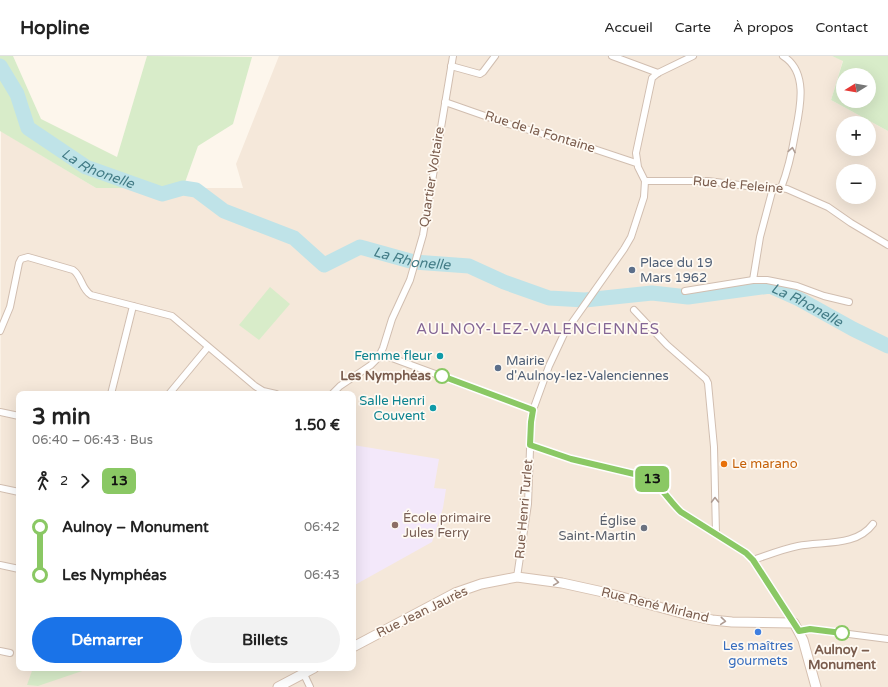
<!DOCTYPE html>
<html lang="fr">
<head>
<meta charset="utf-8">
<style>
	body { margin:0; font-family:"Varela Round",sans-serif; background:#f2f2f2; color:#222; height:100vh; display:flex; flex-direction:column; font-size:15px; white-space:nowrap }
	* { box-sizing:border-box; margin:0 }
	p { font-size:13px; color:#767676 }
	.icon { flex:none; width:22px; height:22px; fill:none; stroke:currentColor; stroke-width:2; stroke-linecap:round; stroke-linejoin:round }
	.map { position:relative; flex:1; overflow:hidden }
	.sheet { position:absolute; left:16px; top:335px; width:340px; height:280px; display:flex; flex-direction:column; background:#fff; border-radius:8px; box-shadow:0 4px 16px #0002 }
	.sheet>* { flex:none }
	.badge { padding:0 8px; border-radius:6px; font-size:14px; line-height:26px }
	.needle { width:26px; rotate:259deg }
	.fabs { position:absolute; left:836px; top:12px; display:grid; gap:8px }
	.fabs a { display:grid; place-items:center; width:40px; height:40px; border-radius:50%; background:#fff; box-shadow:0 4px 16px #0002; font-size:20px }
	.map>.badge { position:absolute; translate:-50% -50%; box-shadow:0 0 0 2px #fff }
	.legs { display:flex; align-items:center; gap:6px; height:44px; padding:0 16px; font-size:13px }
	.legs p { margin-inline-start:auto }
	.overview { display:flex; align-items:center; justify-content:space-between; height:68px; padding:0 16px }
	h1 { font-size:22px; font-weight:700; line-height:30px }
	.button { display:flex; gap:8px; margin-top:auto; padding:8px 16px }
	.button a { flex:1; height:46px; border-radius:24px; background:#1a73e8; color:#fff; font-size:16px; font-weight:700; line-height:46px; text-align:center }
	.button a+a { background:#f2f2f2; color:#222 }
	ul { padding:0 16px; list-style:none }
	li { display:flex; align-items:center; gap:14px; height:48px; font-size:15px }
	li i { display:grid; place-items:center; width:6px; height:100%; margin:0 5px; background:currentColor }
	li i::after { content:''; width:10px; height:10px; margin:-5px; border:3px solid; border-radius:50%; background:#fff }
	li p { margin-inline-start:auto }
	li:first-child i { background:linear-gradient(#0000 50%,currentColor 0) }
	li:last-child i { background:linear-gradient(currentColor 50%,#0000 0) }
	header { display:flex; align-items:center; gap:24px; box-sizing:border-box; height:56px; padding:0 20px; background:#fff; border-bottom:1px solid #e0e0e0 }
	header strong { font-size:19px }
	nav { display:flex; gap:22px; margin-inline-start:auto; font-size:14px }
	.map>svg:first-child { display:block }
	.residential { fill:#f5e8da; fill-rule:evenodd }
	.education { fill:#f3e8fa }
	.green { fill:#d8ecc9; fill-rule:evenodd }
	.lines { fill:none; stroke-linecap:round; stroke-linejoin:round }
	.river { stroke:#bfe3e8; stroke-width:15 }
	.street-casing { stroke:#d1beb0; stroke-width:8 }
	.secondary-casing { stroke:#d6c0b0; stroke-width:11 }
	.street { stroke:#fff; stroke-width:6 }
	.secondary { stroke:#fff; stroke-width:9 }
	.oneway { stroke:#af9d94 }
	.line-1-casing { stroke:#fff; stroke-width:9 }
	.line-1 { stroke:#8ac864; stroke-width:6 }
	.service-dot { fill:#5c6f8a; stroke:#fffaf3; stroke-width:1.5 }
	.culture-dot { fill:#0f9aa8; stroke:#fffaf3; stroke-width:1.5 }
	.stop-1-dot { fill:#fff; stroke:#8ac864; stroke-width:2 }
	.food-dot { fill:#e8710a; stroke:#fffaf3; stroke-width:1.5 }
	.education-dot { fill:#8d6e63; stroke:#fffaf3; stroke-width:1.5 }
	.worship-dot { fill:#6b7280; stroke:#fffaf3; stroke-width:1.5 }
	.shop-dot { fill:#3f7fe0; stroke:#fffaf3; stroke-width:1.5 }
	.labels { text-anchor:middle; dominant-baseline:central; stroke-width:3.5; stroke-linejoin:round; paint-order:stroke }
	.street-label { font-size:13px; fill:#7a5c4d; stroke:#fffaf3 }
	.service-label { font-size:13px; fill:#4e5e75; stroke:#fffaf3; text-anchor:start }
	.culture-label { font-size:13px; fill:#0d838f; stroke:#fffaf3; text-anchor:end }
	.stop-label { font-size:13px; font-weight:bold; fill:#7a5c4d; stroke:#fffaf3; text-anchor:end }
	.food-label { font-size:13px; fill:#c56008; stroke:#fffaf3; text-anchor:start }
	.education-label { font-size:13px; fill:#785e54; stroke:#fffaf3; text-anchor:start }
	.worship-label { font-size:13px; fill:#5b616d; stroke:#fffaf3; text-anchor:end }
	.shop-label { font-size:13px; fill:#366cbe; stroke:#fffaf3 }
	.water-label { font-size:14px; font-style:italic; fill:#437c86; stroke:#fffaf3 }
	.quarter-label { font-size:15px; letter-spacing:1px; fill:#846695; stroke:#fffaf3 }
</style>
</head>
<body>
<header>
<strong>Hopline</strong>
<nav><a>Accueil</a><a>Carte</a><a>À propos</a><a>Contact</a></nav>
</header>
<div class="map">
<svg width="888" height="631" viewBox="0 0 888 631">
	<rect width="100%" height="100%" fill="#fdf6ec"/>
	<path class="residential" d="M 279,0 L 832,0 L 843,4 L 831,44 L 888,75 L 888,631 L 0,631 L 1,75 L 96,132 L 243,132 L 236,108 ZM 843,67 L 869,67 L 869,93 L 843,93 ZM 843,115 L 869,115 L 869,141 L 843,141 ZM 19,338 L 353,338 L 353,612 L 19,612 Z"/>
	<path class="education" d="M 353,389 L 439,403 L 434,432 L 446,433 L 443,452 L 432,486 L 353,530 Z"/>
	<g class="green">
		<path d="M 0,0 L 13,0 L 41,63 L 117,101 L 147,0 L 252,1 L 233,68 L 198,90 L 183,132 L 96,132 L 0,75 Z"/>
		<path d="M 832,0 L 888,0 L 888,75 L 831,44 L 843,5 ZM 843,19 L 869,19 L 869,45 L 843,45 Z"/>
		<path d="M 270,231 L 290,248 L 259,284 L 239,269 Z"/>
		<path d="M 33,612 L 91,612 L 38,630 L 27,629 Z"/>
	</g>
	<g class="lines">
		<path class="river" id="s1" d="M 0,10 L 17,38 L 28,72 L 86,111 L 162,138 L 183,132 L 196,134 L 224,155 L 294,182 L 324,209 L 360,191 L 414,206 L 469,210 L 504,226 L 549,242 L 585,244 L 652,237 L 688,241 L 770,230 L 799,243 L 853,273 L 888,290"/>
		<defs>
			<g id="street">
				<path d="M 612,0 L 658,17"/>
				<path d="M 451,10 L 480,18 L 483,16 L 495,0"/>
				<path d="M 445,46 L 505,67 L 594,93 L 636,107"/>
				<path d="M 645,125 L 708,125 L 763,132 L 781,132 L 787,133 L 828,151 L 851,167 L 888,189"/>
				<path d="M 781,132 C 788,114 792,96 795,78 C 800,53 809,16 783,0"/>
				<path d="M 753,224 L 760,181 L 773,132"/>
				<path d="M 685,235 L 753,224 L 767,224 L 797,230 L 824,240 L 849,246"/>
				<path d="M 634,254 L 667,289 L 706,323 L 708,327 L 714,391 L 716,478"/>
				<path d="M 0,275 L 10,251 L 19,207 L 21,203 L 28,201 L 73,214 C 82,220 81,233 91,239 L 172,260 L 255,330 L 263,335 L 276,338"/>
				<path d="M 381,298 L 533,354"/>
				<path d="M 111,338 L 133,250"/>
				<path d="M 169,338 L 208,291"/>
				<path d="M 332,338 L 340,330 L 371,309 L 378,302 L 383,292 L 392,263 L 410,224 L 423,179 L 453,0"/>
				<path d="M 0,356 L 19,360"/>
				<path d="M 530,389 L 571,403 L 647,421 C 659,426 671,447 681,456 L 746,497 L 753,504 L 794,567"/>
				<path d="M 0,432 L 19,436"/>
				<path d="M 753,504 C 768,499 783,493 798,490 C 823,485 856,491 873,468"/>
				<path d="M 0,509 L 19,513"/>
				<path d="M 517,521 L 528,448 L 531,366 L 533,354 L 549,310 L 564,278 L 624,193 L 631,181 L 644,141 L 645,125 L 638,111 L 636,97 L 652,22 L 658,17 L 693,0"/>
				<path d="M 799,575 L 810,573 L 888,583"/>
				<path d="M 0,595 L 10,597"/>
				<path d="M 301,612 L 310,631"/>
			</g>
			<g id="secondary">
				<path d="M 353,591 L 455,537 L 481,528 L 517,521 L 562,527 L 603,536 L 685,558 L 712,564 L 732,566 L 794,567 L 803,584 L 816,631"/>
				<path d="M 278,631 L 314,612"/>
			</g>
		</defs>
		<use href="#street" class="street-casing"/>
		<use href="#secondary" class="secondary-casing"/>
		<use href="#street" class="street"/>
		<use href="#secondary" class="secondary"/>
	</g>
	<defs><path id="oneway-chevron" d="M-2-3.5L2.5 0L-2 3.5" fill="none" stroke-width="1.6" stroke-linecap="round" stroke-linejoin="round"/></defs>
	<g class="oneway">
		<use href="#oneway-chevron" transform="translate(792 94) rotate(-80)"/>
		<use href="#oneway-chevron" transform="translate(715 444) rotate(-91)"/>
		<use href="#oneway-chevron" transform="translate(556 526) rotate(8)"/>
		<use href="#oneway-chevron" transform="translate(723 565) rotate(5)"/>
	</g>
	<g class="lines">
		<defs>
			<path id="line-1" d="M 442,320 L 533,354 L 531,366 L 530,389 L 571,403 L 647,421 C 658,426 671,447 681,456 L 746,497 L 753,504 L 799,575 L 810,573 L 842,577"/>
		</defs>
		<use href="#line-1" class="line-1-casing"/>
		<use href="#line-1" class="line-1"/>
	</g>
	<g class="service-dot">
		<circle cx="632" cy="214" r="4"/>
		<circle cx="498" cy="312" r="4"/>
	</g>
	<g class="culture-dot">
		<circle cx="440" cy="300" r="4"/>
		<circle cx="433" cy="352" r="4"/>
	</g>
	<g class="stop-1-dot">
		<circle cx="442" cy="320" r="7"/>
		<circle cx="842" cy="577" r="7"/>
	</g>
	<circle class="food-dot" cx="724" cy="408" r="4"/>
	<circle class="education-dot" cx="395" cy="469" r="4"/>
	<circle class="worship-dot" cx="644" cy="472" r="4"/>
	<circle class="shop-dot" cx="758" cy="576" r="4"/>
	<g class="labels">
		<g class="street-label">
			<text transform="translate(540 76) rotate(17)">Rue de la Fontaine</text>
			<text transform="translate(432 121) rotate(-81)">Quartier Voltaire</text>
			<text transform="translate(738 129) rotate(5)">Rue de Feleine</text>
			<text transform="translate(524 453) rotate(-85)">Rue Henri Turlet</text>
			<text transform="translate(655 549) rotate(14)">Rue René Mirland</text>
			<text transform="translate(422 556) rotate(-26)">Rue Jean Jaurès</text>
		</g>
		<g class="service-label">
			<text x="640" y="207">Place du 19<tspan x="640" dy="15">Mars 1962</tspan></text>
			<text x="506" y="305">Mairie<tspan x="506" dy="15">d'Aulnoy-lez-Valenciennes</tspan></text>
		</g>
		<g class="culture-label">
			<text x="432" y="300">Femme fleur</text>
			<text x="425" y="345">Salle Henri<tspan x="425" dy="15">Couvent</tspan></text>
		</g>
		<g class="stop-label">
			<text x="431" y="320">Les Nymphéas</text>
			<text x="842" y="594" text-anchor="middle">Aulnoy –<tspan x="842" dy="15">Monument</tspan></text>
		</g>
		<g class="food-label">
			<text x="732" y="408">Le marano</text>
		</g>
		<g class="education-label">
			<text x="403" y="462">École primaire<tspan x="403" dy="15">Jules Ferry</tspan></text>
		</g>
		<g class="worship-label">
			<text x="636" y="465">Église<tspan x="636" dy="15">Saint-Martin</tspan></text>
		</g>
		<g class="shop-label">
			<text x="758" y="590">Les maîtres<tspan x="758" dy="15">gourmets</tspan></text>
		</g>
		<g class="water-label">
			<text stroke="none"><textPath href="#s1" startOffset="150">La Rhonelle</textPath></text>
			<text stroke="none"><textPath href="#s1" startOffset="498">La Rhonelle</textPath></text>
			<text stroke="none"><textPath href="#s1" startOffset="906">La Rhonelle</textPath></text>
		</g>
		<g class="quarter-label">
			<text x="538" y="273">AULNOY-LEZ-VALENCIENNES</text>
		</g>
	</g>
</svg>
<div class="fabs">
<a><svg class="needle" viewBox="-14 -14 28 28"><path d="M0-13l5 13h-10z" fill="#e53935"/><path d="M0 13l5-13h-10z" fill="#767676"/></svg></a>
<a>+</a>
<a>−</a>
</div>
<b class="badge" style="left:652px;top:423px;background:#8ac864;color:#111">13</b>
<section class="sheet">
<div class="overview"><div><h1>3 min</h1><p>06:40 – 06:43 · Bus</p></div><b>1.50 €</b></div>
<div class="legs"><svg class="icon" aria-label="walk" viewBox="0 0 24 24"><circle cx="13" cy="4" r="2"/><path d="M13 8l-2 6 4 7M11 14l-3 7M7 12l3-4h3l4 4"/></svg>2<svg class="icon" aria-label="forward" viewBox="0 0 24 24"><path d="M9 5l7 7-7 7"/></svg><b class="badge" style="background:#8ac864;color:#111">13</b></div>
<ul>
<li><i style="color:#8ac864"></i><b>Aulnoy – Monument</b><p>06:42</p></li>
<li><i style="color:#8ac864"></i><b>Les Nymphéas</b><p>06:43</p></li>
</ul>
<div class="button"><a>Démarrer</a><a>Billets</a></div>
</section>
</div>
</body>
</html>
